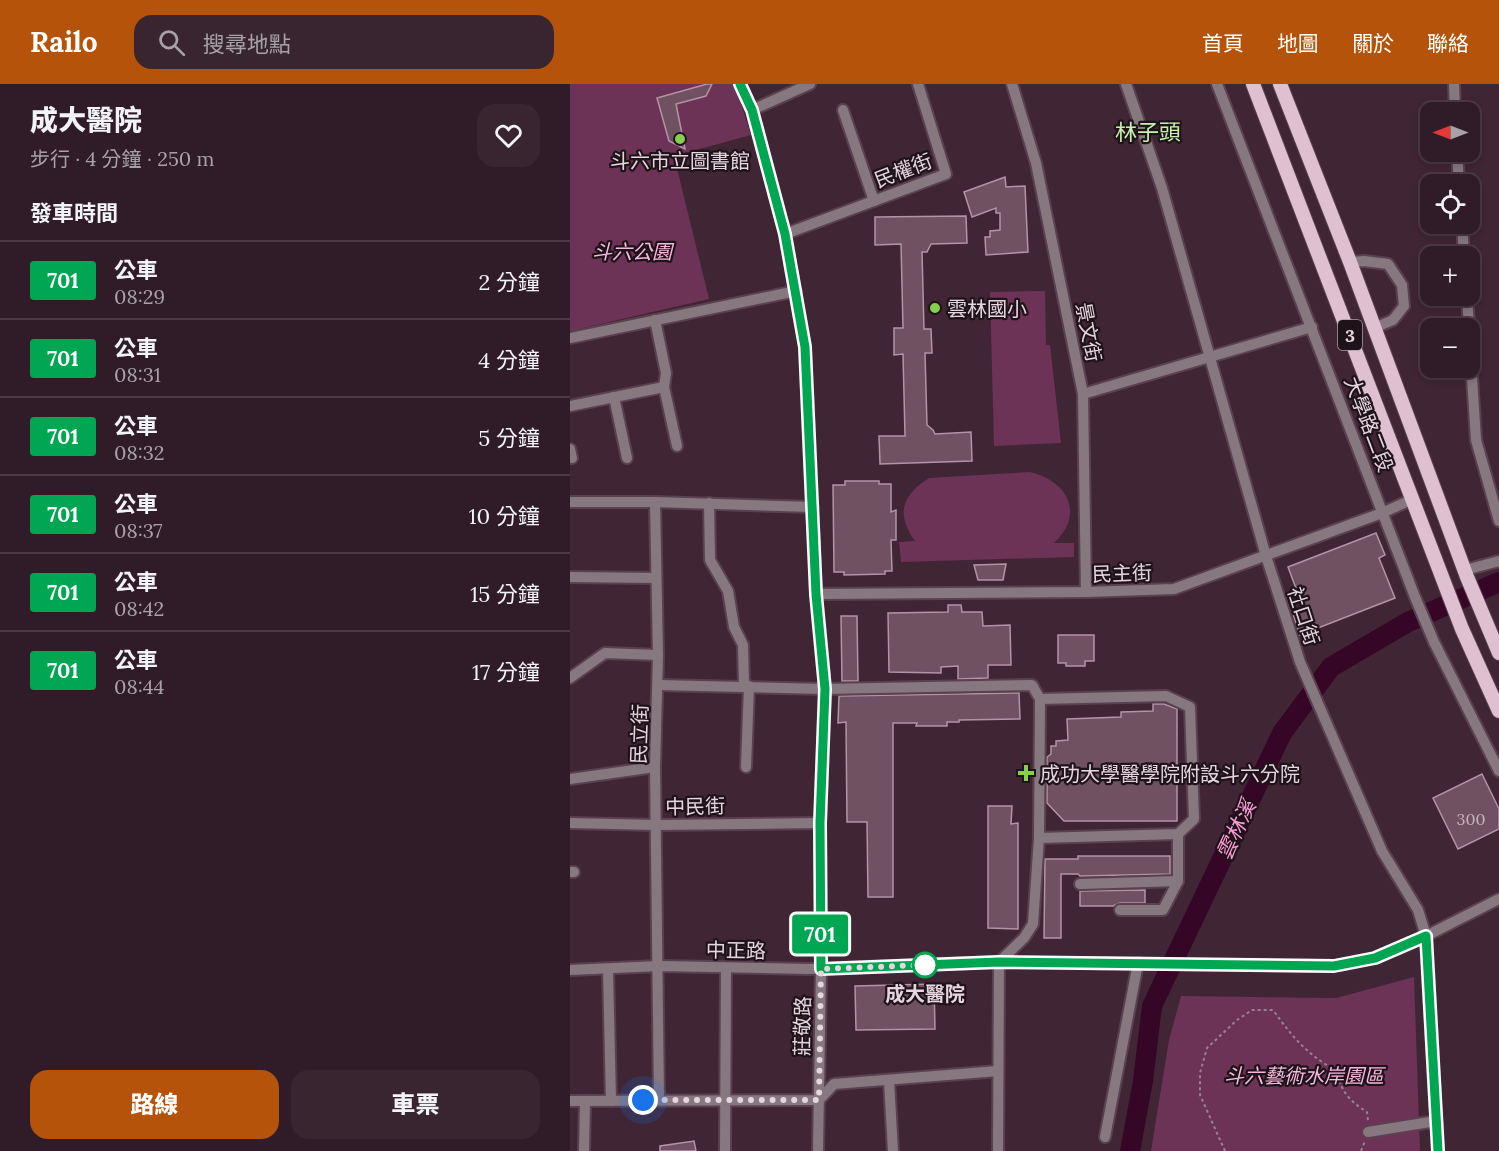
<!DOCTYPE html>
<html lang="zh-TW">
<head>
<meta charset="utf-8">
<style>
	body { margin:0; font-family:Lora,"Noto Sans TC",serif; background:#382530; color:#f1f3f6; height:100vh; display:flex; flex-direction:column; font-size:22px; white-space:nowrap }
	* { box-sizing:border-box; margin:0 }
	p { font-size:20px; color:#a8a1a8 }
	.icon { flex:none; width:33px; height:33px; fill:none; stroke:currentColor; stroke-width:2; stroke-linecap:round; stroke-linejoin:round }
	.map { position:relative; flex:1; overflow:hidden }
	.drawer { display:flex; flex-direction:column; background:#301c28; width:570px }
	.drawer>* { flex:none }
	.badge { padding:0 12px; border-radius:4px; font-size:21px; line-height:39px }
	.needle { width:39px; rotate:270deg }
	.buttons { position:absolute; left:850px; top:18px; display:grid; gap:12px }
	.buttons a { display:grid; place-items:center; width:60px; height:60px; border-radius:12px; background:#301c28; box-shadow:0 3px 9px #0003,0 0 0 2px #4b3a45; font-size:30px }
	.you { position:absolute; width:30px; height:30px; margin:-15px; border:4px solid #fff; border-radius:50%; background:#1a73e8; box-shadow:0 0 0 9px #1a73e833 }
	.map>.badge { position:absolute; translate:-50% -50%; box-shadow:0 0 0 3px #fff }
	h2 { padding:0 30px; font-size:22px; line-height:54px }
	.round { display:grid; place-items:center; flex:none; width:63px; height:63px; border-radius:18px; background:#382530 }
	.headline { display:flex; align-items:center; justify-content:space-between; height:102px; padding:0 30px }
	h1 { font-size:28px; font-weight:800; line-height:45px }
	.primary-button { display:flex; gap:12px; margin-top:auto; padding:12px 30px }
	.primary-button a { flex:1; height:69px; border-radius:18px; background:#b45309; color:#fff; font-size:24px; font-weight:800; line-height:69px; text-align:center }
	.primary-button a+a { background:#382530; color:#f1f3f6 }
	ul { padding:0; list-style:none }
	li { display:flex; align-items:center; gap:18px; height:78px; padding:0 30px; border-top:2px solid #4b3a45 }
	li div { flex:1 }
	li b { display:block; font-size:22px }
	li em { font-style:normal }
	li .badge { min-width:66px; font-weight:700; text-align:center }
	header { display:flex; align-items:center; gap:36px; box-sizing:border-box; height:84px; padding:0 30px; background:#b45309; color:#fff }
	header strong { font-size:28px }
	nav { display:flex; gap:33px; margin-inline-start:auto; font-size:21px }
	.search { width:420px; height:54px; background:#382530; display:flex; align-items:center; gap:15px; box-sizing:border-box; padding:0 21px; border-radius:18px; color:#a8a1a8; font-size:22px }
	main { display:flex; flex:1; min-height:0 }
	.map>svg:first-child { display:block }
	.green { fill:#6c3356 }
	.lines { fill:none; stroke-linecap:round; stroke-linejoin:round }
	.river { stroke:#350626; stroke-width:20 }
	.building { fill:#6f5162; stroke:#b493a5; stroke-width:1.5 }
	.minor-casing { stroke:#5b4150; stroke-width:14 }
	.major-casing { stroke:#5b4150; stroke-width:16 }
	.path { stroke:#99828f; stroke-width:2; stroke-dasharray:3 3; stroke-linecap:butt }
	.minor { stroke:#877880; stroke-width:10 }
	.major { stroke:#dec0d0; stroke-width:14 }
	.line-casing { stroke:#fff; stroke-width:14 }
	.line { stroke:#00a651; stroke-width:9 }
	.walk { stroke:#e6d4de; stroke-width:6; stroke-dasharray:0 10.8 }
	.poi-dot { fill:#85cf4d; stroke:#1f131a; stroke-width:2 }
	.stop-dot { fill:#fff; stroke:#00a651; stroke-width:3 }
	.labels { text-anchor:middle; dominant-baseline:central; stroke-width:4.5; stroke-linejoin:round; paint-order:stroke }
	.number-label { font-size:16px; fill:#c8b3bf }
	.shield { fill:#1f131a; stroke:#aa9aa3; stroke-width:1.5 }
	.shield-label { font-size:18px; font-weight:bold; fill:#e6d4de }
	.poi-label { font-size:20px; fill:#e6d4de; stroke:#1f131a; text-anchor:start }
	.street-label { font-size:20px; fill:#e6d4de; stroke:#1f131a }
	.park-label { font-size:20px; font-style:italic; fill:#f6b9db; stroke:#1f131a }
	.stop-label { font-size:20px; font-weight:bold; fill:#e6d4de; stroke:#1f131a }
	.water-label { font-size:21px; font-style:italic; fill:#fd9bd5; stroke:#1f131a }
	.quarter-label { font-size:22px; fill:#c6f1ad; stroke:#1f131a }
</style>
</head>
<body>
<header>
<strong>Railo</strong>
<div class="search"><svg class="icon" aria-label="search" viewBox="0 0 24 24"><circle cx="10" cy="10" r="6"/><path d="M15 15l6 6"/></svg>搜尋地點</div>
<nav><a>首頁</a><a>地圖</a><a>關於</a><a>聯絡</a></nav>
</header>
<main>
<section class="drawer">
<div class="headline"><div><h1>成大醫院</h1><p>步行 · 4 分鐘 · 250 m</p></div><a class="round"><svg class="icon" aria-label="heart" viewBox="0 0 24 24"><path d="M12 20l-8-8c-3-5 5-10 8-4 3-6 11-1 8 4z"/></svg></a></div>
<h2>發車時間</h2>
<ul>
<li><span class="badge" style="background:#00a651;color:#fff">701</span><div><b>公車</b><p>08:29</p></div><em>2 分鐘</em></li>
<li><span class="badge" style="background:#00a651;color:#fff">701</span><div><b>公車</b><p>08:31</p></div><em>4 分鐘</em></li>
<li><span class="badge" style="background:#00a651;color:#fff">701</span><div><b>公車</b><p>08:32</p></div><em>5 分鐘</em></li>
<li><span class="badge" style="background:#00a651;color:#fff">701</span><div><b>公車</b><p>08:37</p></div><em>10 分鐘</em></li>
<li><span class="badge" style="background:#00a651;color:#fff">701</span><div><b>公車</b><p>08:42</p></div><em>15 分鐘</em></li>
<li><span class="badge" style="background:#00a651;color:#fff">701</span><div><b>公車</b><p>08:44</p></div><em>17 分鐘</em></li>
</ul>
<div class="primary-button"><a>路線</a><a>車票</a></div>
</section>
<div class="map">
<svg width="929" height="1067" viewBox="0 0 929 1067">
	<rect width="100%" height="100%" fill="#402535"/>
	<g class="green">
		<path d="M 0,0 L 165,0 L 181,51 L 104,72 L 139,215 L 0,247 Z"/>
		<path d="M 475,207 L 476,261 L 480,261 L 491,359 L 424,362 L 420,208 Z"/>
		<path d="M 460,388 C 498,397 515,430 484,459 L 504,459 L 504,473 L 331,478 L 329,458 L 345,457 C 326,430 331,412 359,394 Z"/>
		<path d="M 844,893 L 850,1067 L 581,1067 L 599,956 L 611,912 L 766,914 Z"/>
	</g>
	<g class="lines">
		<path class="river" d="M 560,1067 L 573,997 L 582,922 L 712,649 L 761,583 L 838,538 L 929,498"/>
	</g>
	<g class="building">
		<path d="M 137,0 L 142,0 L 136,12 L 106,20 L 115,65 L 99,57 L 87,14 Z"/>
		<path d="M 435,93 L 436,103 L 455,102 L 458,168 L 416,171 L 415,153 L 420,153 L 420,147 L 430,146 L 430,129 L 426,129 L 426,124 L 402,133 L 394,108 Z"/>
		<path d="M 396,132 L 397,159 L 361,160 L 357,168 L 352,168 L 354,245 L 361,245 L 362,269 L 355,269 L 357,341 L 363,346 L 365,350 L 401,348 L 402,377 L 310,380 L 309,352 L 335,352 L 333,270 L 324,271 L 324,244 L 333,244 L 331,160 L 305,161 L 305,133 Z"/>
		<path d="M 275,397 L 309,397 L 309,400 L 321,400 L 321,428 L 326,426 L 326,456 L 321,456 L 322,487 L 315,487 L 315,490 L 274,491 L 274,488 L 264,488 L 263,401 L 275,401 Z"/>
		<path d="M 806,449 L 815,471 L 809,474 L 825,514 L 730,551 L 723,530 L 734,526 L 718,483 Z"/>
		<path d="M 436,480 L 433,496 L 408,496 L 404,481 Z"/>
		<path d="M 378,521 L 391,521 L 392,528 L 412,528 L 413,542 L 440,541 L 441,581 L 418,581 L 418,594 L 388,595 L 388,582 L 371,583 L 371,589 L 319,588 L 318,529 L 378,528 Z"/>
		<path d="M 271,532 L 287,532 L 288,597 L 272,597 Z"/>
		<path d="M 488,551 L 524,551 L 524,577 L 515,577 L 515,582 L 496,582 L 496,579 L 488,579 Z"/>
		<path d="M 449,609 L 450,635 L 389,636 L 389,638 L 377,638 L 377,642 L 346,642 L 347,639 L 323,639 L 323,813 L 298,813 L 297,738 L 277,738 L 276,638 L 268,639 L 269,612 Z"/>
		<path d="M 583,620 L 594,620 L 607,625 L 607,737 L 494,737 L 477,719 L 477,673 L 481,670 L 481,662 L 486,662 L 486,657 L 498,656 L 497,635 L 551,633 L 551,628 L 583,627 Z"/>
		<path d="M 912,690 L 929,725 L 929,745 L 888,765 L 863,714 Z"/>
		<path d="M 418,722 L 442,722 L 441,740 L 448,739 L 448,845 L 418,844 Z"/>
		<path d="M 508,772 L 600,772 L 600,790 L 510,792 L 508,790 L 491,790 L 491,854 L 474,854 L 475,775 L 508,775 Z"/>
		<path d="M 575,806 L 575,819 L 550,819 L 543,822 L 510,822 L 510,807 Z"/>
		<path d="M 364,900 L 365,945 L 286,946 L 285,902 Z"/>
		<path d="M 124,1057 L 126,1067 L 90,1067 L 90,1062 Z"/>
	</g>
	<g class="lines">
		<defs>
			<g id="minor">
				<path d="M 170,0 L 182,26 L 215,150 L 235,263 L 246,510 L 255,605 L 250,739 L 251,884 L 248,1067"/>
				<path d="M 442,0 L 466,79 L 513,310 L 516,508"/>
				<path d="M 556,0 L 592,104 L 696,472 L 730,578 L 812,767 L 848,826 L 856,852 L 868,1067"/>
				<path d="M 647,0 L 845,513 L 864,558 L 929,687"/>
				<path d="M 884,0 L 885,28"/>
				<path d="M 182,26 L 240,0"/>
				<path d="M 273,26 L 304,117"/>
				<path d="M 887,68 L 889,100"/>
				<path d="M 892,140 L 894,172"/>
				<path d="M 215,150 L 376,90 L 348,0"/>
				<path d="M 780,178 L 794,177 L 818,180 L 832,201 L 834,222 L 823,236 L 804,244"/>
				<path d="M 897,212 L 899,244"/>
				<path d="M 0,254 L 226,207"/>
				<path d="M 900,262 L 906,356 L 929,437"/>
				<path d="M 94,303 L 107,362"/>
				<path d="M 513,310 L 742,243"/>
				<path d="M 44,313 L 57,374"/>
				<path d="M 0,322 L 94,303 L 96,289 L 85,236"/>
				<path d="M 0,365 L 2,374"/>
				<path d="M 0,418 L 85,418 L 243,423"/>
				<path d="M 85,418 L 88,571 L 85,683 L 89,1015"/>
				<path d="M 139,419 L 140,476 L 158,507 L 164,543 L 173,561 L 174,602"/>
				<path d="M 895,486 L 929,477"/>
				<path d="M 0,493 L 86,494"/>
				<path d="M 246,510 L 516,508 L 604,505 L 812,429 L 843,415"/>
				<path d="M 0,594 L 35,569 L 88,571"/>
				<path d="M 88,601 L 255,605 L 462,601 L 470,615 L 469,754 L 463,840 L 454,854 L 429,878 L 428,1067"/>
				<path d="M 176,683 L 179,602"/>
				<path d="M 0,695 L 85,683"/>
				<path d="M 0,739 L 87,741 L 250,739"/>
				<path d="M 469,754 L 608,750 L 624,735 L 620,623 L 596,612 L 470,615"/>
				<path d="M 0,788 L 4,788"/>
				<path d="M 510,800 L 608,797"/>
				<path d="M 550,826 L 593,826 L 608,797 L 608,750"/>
				<path d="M 0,886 L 89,882 L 239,885 L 429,878 L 764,882 L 805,874 L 856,852 L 929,815"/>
				<path d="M 38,886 L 41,1017"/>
				<path d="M 319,997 L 323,1067"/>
				<path d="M 0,1017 L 249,1016 L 264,1000 L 428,987"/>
				<path d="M 798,1048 L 866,1037"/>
				<path d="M 535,1053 L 568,879"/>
				<path d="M 14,1067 L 15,1018"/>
				<path d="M 155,1067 L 156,884"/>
			</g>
			<g id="major">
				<path d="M 683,0 L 892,545 L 929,627"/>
				<path d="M 710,0 L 780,178 L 897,493 L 929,569"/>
			</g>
		</defs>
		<use href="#minor" class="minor-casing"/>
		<use href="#major" class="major-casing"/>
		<g class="path">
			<path d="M 655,1067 L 630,1011 L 630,989 L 637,964 L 667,936 L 682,926 L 703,926 C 724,955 735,968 766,987 C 772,1008 778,1016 797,1028 L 798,1037"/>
			<path d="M 791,1067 L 795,1057"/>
		</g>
		<use href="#minor" class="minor"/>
		<use href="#major" class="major"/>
	</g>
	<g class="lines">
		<defs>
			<path id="line" d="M 170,0 L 182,26 L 215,150 L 235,263 L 246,510 L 255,605 L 250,739 L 251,885 L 429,878 L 764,882 L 805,874 L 856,852 L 868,1067"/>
		</defs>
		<use href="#line" class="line-casing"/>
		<use href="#line" class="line"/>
		<path class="walk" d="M 73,1016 L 249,1016 L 251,885 L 355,881"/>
	</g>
	<g class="poi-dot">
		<circle cx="110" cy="55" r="6"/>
		<circle cx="365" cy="224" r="6"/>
		<path d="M453 680h6v6h6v6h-6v6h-6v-6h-6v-6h6z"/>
	</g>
	<circle class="stop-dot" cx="355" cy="881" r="12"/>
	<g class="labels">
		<g class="number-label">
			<text x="901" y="735">300</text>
		</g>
		<rect class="shield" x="768" y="236" width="24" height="30" rx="4.5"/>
		<g class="shield-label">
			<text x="780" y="251">3</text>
		</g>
		<g class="poi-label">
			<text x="110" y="76" text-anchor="middle">斗六市立圖書館</text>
			<text x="377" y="224">雲林國小</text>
			<text x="470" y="689">成功大學醫學院附設斗六分院</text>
		</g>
		<g class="street-label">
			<text transform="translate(333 86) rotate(-21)">民權街</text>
			<text transform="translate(519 248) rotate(79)">景文街</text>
			<text transform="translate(799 340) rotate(69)">大學路二段</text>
			<text transform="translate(552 489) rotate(-2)">民主街</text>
			<text transform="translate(734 532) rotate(72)">社口街</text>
			<text transform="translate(69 650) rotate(-88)">民立街</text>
			<text transform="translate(125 722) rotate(-1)">中民街</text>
			<text transform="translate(166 866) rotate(1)">中正路</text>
			<text transform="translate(232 942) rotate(-89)">莊敬路</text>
		</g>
		<g class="park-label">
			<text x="62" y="167">斗六公園</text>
			<text x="734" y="991">斗六藝術水岸園區</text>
		</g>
		<g class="stop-label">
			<text x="355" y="909">成大醫院</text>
		</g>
		<g class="water-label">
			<text transform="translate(666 746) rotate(-65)">雲林溪</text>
		</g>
		<g class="quarter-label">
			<text x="578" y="48">林子頭</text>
		</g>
	</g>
</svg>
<div class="buttons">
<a><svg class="needle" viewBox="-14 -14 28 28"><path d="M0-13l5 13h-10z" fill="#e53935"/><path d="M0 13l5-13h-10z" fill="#a8a1a8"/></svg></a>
<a><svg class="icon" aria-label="locate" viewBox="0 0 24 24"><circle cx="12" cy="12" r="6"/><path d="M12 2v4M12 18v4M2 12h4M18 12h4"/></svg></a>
<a>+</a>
<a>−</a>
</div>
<div class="you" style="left:73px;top:1016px"></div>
<b class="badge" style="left:250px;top:850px;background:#00a651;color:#fff">701</b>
</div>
</main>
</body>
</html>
